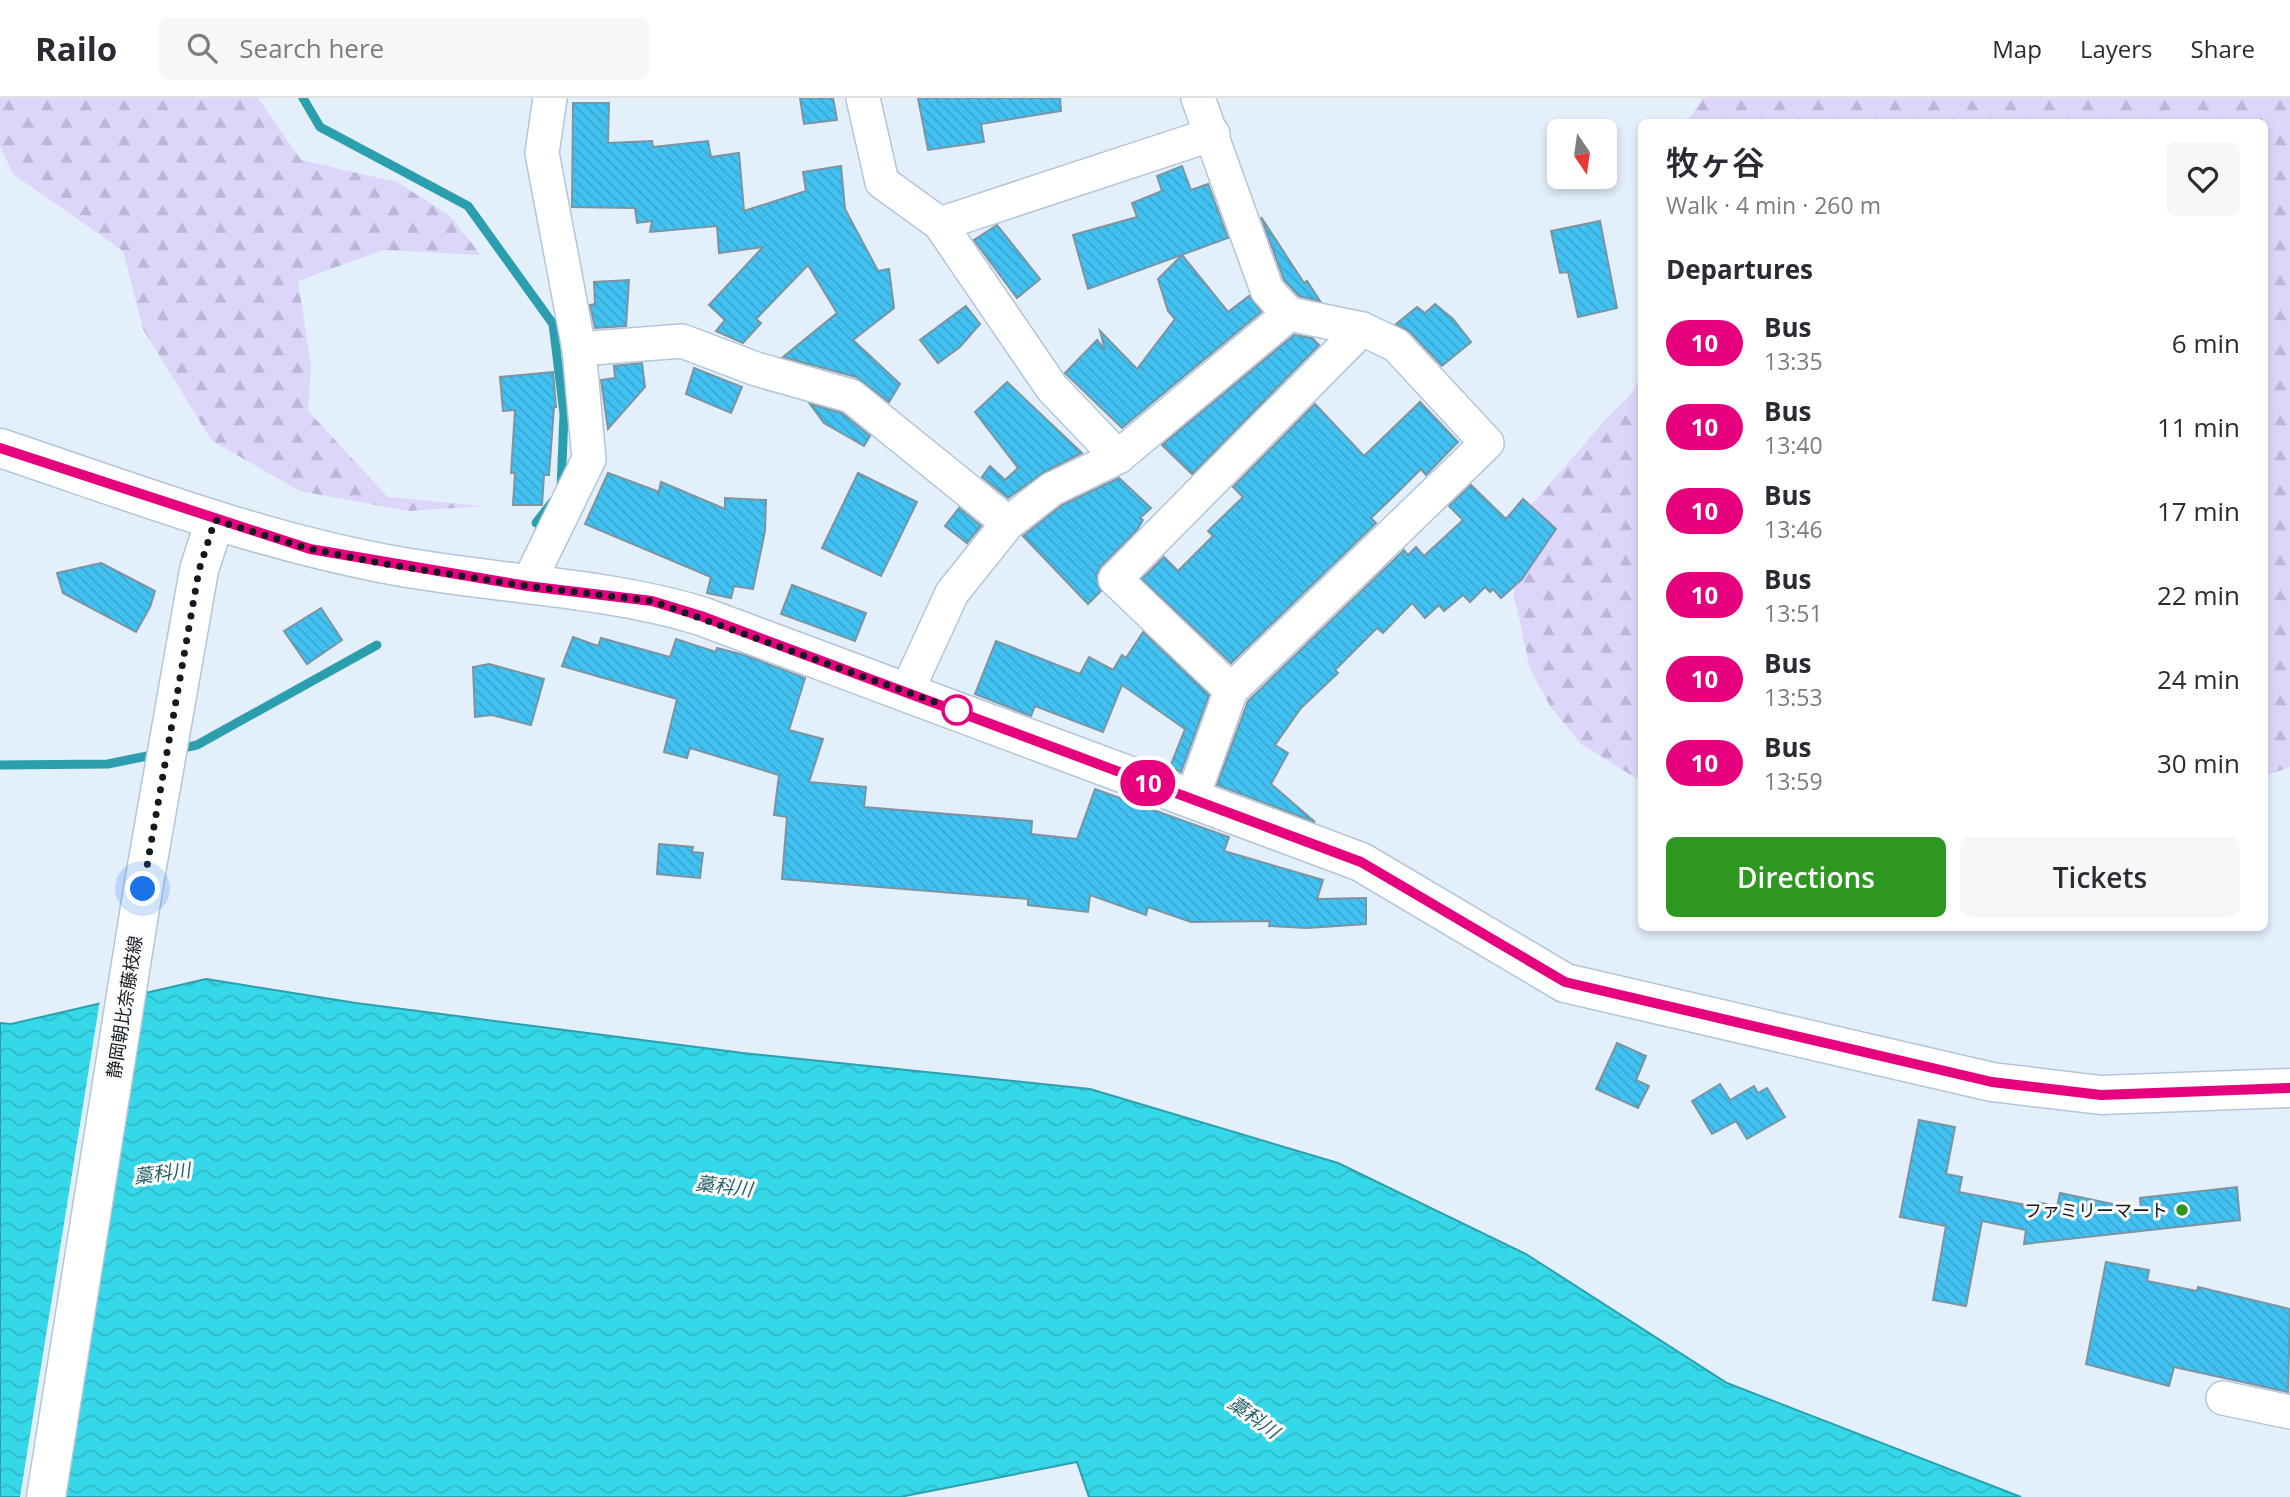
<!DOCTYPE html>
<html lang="en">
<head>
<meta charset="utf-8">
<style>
	body { margin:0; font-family:"Open Sans","Noto Sans JP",sans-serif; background:#f7f7f7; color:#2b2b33; height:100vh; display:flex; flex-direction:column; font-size:26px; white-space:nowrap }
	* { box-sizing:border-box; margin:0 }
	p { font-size:23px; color:#7c7c81 }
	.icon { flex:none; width:38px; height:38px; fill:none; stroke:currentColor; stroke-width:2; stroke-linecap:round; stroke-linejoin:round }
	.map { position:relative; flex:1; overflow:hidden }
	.side { position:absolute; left:1638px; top:21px; width:630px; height:812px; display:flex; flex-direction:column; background:#fff; border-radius:10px; box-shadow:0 4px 10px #0003 }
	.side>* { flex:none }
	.badge { padding:0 14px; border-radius:23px; font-size:24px; line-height:46px }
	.needle { width:46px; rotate:167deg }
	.buttons { position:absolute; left:1547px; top:21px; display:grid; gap:14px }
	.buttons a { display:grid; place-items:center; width:70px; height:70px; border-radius:10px; background:#fff; box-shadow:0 4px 10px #0003; font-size:35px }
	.you { position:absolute; width:35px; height:35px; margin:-18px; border:5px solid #fff; border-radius:50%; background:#1a73e8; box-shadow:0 0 0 10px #1a73e833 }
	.map>.badge { position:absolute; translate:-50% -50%; box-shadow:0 0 0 4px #fff }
	h2 { padding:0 28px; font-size:26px; line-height:63px }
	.round { display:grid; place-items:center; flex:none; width:74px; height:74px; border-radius:10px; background:#f7f7f7 }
	.headline { display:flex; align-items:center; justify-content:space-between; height:119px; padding:0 28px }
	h1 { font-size:33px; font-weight:600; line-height:52px }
	.primary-button { display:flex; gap:14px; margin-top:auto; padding:14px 28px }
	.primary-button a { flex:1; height:80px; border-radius:10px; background:#2e971f; color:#fff; font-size:28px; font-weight:600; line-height:80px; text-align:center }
	.primary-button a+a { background:#f7f7f7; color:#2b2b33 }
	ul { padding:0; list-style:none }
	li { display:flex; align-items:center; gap:21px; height:84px; padding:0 28px }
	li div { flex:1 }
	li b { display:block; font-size:26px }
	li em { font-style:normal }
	li .badge { min-width:77px; font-weight:700; text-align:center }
	header { display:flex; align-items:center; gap:42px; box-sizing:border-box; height:98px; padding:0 35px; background:#fff; border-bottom:2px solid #e1e1e2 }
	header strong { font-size:33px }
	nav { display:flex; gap:38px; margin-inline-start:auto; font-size:24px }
	.search { width:490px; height:63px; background:#f7f7f7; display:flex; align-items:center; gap:18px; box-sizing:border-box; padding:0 24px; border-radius:10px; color:#7c7c81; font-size:26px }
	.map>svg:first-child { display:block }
	.forest { fill:url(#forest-firs) }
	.water { fill:url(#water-waves); stroke:#2b9fad; stroke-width:2 }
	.pier { fill:#e4effc }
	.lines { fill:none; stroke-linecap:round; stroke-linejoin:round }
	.stream { stroke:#2b9fad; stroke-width:9 }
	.building { fill:url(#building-back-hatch); stroke:#7a94a1; stroke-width:2 }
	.street-casing { stroke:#b2c6d9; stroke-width:36 }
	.secondary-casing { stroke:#b2c6d9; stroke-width:41 }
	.street { stroke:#fff; stroke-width:33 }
	.secondary { stroke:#fff; stroke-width:38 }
	.line-casing { stroke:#fff; stroke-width:16 }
	.line { stroke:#e6007e; stroke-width:10 }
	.walk { stroke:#131a21; stroke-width:7; stroke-dasharray:0 12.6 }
	.stop-dot { fill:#fff; stroke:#e6007e; stroke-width:3.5 }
	.poi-dot { fill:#2e971f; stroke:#fbfbfb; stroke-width:2.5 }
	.labels { text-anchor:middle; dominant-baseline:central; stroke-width:6; stroke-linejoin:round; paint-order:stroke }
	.street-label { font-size:18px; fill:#131a21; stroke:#fbfbfb }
	.poi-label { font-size:18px; fill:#131a21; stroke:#fbfbfb; text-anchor:end }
	.water-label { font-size:19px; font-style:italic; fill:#1f5e65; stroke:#fbfbfb }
</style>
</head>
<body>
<header>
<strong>Railo</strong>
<div class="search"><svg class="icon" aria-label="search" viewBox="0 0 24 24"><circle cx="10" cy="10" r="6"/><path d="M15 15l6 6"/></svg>Search here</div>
<nav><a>Map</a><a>Layers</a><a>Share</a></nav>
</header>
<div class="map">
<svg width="2290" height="1399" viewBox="0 0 2290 1399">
	<defs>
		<pattern id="forest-firs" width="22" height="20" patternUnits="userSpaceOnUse" patternTransform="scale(1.75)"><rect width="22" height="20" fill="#dcd6fa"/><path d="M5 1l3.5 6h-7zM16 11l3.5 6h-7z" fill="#bcb7d6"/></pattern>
		<pattern id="water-waves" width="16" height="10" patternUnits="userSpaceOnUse" patternTransform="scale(1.75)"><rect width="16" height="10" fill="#35d8e9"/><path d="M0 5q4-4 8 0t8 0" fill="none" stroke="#2eb9c8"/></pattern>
		<pattern id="building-back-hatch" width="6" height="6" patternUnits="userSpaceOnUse" patternTransform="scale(1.75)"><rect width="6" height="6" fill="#42c2f2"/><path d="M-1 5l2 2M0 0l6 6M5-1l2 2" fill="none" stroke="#39a6cf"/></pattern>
	</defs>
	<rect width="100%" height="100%" fill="#e4effc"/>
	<g class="forest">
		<path d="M 0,0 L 258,0 L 301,62 L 397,84 L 450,118 L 481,157 L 383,152 L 298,183 L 311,267 L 308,313 L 388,399 L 483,408 L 408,413 L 300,393 L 212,343 L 143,231 L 123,153 L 13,76 L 0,48 Z"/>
		<path d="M 1703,0 L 2290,0 L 2290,669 L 2265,678 L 2264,24 L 1687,24 Z"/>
		<path d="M 1641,278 L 1641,683 L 1581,646 L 1550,608 L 1530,571 L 1514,497 L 1514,454 L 1527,412 L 1607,320 L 1632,295 Z"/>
	</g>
	<path class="water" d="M 206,881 L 356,905 L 743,955 L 1090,991 L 1338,1065 L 1526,1156 L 1727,1285 L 2021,1399 L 1089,1399 L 1077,1364 L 900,1399 L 0,1399 L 0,925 L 11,926 Z"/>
	<path class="pier" d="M 144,892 L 61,1399 L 20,1399 L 100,902 Z"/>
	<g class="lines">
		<g class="stream">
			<path d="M 303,0 L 320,29 L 468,108 L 553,226 L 564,316 L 561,391"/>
			<path d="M 536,425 L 553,403"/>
			<path d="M 178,651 L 197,647 L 377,547"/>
			<path d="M 0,667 L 108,666 L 157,656"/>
		</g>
	</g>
	<g class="building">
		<path d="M 800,0 L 833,0 L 837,22 L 804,26 Z"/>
		<path d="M 918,0 L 1060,0 L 1061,13 L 981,26 L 984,44 L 928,52 Z"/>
		<path d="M 573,5 L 609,5 L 608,45 L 652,43 L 653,49 L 708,43 L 711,59 L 739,55 L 744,113 L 806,93 L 803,74 L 841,68 L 845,111 L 878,173 L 889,171 L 894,210 L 853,242 L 900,286 L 889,304 L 856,279 L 783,259 L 837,215 L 808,167 L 756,221 L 761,225 L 743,245 L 716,233 L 725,222 L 709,207 L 763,149 L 719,155 L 717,128 L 650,134 L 652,123 L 637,125 L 635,110 L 572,109 Z"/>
		<path d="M 1182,68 L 1191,92 L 1208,86 L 1228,140 L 1088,191 L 1073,137 L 1137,119 L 1132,105 L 1162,93 L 1157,78 Z"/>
		<path d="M 1261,119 L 1304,185 L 1307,183 L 1320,203 L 1299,198 L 1284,182 Z"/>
		<path d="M 1600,123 L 1617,210 L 1578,219 L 1568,174 L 1560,175 L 1551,133 Z"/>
		<path d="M 997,127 L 1040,181 L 1017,200 L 974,142 Z"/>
		<path d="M 1182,157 L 1228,214 L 1249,198 L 1261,214 L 1122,330 L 1065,275 L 1097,242 L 1105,252 L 1100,233 L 1137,271 L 1175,221 L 1168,213 L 1158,181 Z"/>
		<path d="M 629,182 L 626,228 L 595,230 L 590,207 L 595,206 L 594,184 Z"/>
		<path d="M 1435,206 L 1453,221 L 1471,244 L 1442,268 L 1410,234 L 1396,226 L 1417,209 L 1425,215 Z"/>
		<path d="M 966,208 L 980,226 L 960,249 L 938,265 L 920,242 Z"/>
		<path d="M 1294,237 L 1312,240 L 1319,247 L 1192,376 L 1162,347 Z"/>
		<path d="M 642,265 L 645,289 L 608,331 L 601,282 L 615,280 L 614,268 Z"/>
		<path d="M 694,270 L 742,289 L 731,315 L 686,296 Z"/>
		<path d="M 553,274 L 556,309 L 554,309 L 549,377 L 544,377 L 542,407 L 513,407 L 515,375 L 511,375 L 515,312 L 503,313 L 500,279 Z"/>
		<path d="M 1007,284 L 1082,355 L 1044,374 L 1008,400 L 982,379 L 990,368 L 1005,382 L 1018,370 L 975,314 Z"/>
		<path d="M 1420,304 L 1458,344 L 1426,377 L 1421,371 L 1394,398 L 1371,420 L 1376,425 L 1231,565 L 1142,481 L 1164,459 L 1178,473 L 1213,438 L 1208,433 L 1243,399 L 1233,389 L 1315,306 L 1364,358 Z"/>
		<path d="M 810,306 L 842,315 L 870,338 L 864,348 L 824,325 Z"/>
		<path d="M 608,375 L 657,393 L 658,397 L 661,384 L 725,411 L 725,400 L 766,402 L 765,433 L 753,491 L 734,488 L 731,500 L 707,495 L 711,479 L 585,426 Z"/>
		<path d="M 858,375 L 917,404 L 881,478 L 822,450 Z"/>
		<path d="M 1119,380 L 1151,410 L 1140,420 L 1143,422 L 1137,432 L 1101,468 L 1096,477 L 1101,493 L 1088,506 L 1023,438 L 1062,407 Z"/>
		<path d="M 1471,387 L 1506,421 L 1523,401 L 1556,431 L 1522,481 L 1501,500 L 1493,491 L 1490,494 L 1485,489 L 1470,504 L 1463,497 L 1444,513 L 1439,507 L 1425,520 L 1412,505 L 1383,535 L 1377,530 L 1335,572 L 1338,575 L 1301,610 L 1275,647 L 1288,655 L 1271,686 L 1315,724 L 1217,687 L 1248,603 L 1404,452 L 1408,457 L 1416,449 L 1424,458 L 1463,422 L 1449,408 Z"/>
		<path d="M 959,410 L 981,428 L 967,445 L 945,428 Z"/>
		<path d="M 101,465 L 155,493 L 150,509 L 136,534 L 63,495 L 57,475 Z"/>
		<path d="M 792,487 L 866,515 L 855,543 L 781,516 Z"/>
		<path d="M 321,510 L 342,542 L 307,566 L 284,533 Z"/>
		<path d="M 1143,534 L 1209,597 L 1181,674 L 1170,669 L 1185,631 L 1122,587 L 1103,634 L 1035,608 L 1031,618 L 975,596 L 996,543 L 1080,576 L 1089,559 L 1113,572 L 1122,557 L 1126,560 Z"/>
		<path d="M 573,539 L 598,548 L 601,540 L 670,559 L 676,541 L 716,554 L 717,550 L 744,557 L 805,580 L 789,632 L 823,641 L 809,684 L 866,689 L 864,709 L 1032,723 L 1031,736 L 1077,741 L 1095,691 L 1229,739 L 1224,753 L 1323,782 L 1317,801 L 1366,800 L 1366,826 L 1307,830 L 1269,828 L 1270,823 L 1191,824 L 1148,809 L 1146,817 L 1090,797 L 1088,814 L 1028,807 L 1028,801 L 782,781 L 787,719 L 774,717 L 779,677 L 690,650 L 687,660 L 664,654 L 677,601 L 562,568 Z"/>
		<path d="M 489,566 L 544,581 L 531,627 L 492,617 L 475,619 L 473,569 Z"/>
		<path d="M 659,746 L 693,749 L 692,754 L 703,755 L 700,780 L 657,776 Z"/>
		<path d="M 1617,945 L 1646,958 L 1636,982 L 1649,988 L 1638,1010 L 1596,991 Z"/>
		<path d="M 1720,986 L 1730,1002 L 1754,988 L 1758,995 L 1767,990 L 1785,1019 L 1747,1041 L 1736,1023 L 1712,1036 L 1692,1003 Z"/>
		<path d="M 1919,1022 L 1955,1029 L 1946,1076 L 1962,1079 L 1959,1094 L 2036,1109 L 2038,1104 L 2057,1109 L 2060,1095 L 2141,1112 L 2140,1100 L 2237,1089 L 2240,1122 L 2024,1146 L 2026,1132 L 1982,1123 L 1966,1208 L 1933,1202 L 1946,1128 L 1900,1119 Z"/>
		<path d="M 2106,1164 L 2149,1172 L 2147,1183 L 2197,1193 L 2198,1189 L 2290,1211 L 2288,1294 L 2174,1269 L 2169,1288 L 2086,1266 Z"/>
	</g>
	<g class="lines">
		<defs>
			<g id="street">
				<path d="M 863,0 L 882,84 L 940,126 L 1052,290 L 1118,359"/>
				<path d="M 940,126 L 1213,36"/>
				<path d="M 579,251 L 682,243 L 756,271 L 851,298 L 1008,425"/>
				<path d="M 527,488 L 589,361 L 579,251 L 542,55 L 550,0"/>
				<path d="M 1231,592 L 1115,481 L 1362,231"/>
				<path d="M 907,593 L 952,495 L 1008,425 L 1052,391 L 1118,359 L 1289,216"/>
				<path d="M 1192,701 L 1231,592 L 1487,345 L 1396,247 L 1362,231 L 1289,216 L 1267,192 L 1198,0"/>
				<path d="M 2223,1300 L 2290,1314"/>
			</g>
			<g id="secondary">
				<path d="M 0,350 C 126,392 251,440 381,465 C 486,486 599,487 701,518 L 1361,764 L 1565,885 L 1992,984 L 2101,997 L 2290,990"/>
				<path d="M 46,1399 L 143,791 L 199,472 L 215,422"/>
			</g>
		</defs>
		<use href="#street" class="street-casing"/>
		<use href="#secondary" class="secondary-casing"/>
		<use href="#street" class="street"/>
		<use href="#secondary" class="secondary"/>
	</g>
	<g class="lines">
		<defs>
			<path id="line" d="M 0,350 L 310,451 L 527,488 L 652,503 L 701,518 L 1361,764 L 1565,884 L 1992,984 L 2101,997 L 2290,990"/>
		</defs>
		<use href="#line" class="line-casing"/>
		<use href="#line" class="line"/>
		<path class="walk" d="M 143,791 L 199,472 L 215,422 L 310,451 L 385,466 L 527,488 L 652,503 L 957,612"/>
	</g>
	<circle class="stop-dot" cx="957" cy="612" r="14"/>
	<circle class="poi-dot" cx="2182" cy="1112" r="7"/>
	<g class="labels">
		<g class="street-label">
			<text transform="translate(124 909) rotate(-81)">静岡朝比奈藤枝線</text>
		</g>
		<g class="poi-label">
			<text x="2168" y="1112">ファミリーマート</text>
		</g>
		<g class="water-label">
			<text transform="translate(162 1075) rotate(-7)">藁科川</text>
			<text transform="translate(724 1088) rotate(7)">藁科川</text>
			<text transform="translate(1254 1319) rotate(36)">藁科川</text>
		</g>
	</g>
</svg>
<div class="buttons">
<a><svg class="needle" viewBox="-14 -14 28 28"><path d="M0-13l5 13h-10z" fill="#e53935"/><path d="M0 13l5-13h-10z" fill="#7c7c81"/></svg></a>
</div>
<div class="you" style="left:143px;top:791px"></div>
<b class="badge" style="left:1148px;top:685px;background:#e6007e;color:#fff">10</b>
<section class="side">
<div class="headline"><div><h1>牧ヶ谷</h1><p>Walk · 4 min · 260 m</p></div><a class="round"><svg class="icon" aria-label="heart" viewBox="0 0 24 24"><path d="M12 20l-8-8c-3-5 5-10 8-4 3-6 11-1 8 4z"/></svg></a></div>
<h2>Departures</h2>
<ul>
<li><span class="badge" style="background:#e6007e;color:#fff">10</span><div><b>Bus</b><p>13:35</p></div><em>6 min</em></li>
<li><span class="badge" style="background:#e6007e;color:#fff">10</span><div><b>Bus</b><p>13:40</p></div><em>11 min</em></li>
<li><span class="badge" style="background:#e6007e;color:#fff">10</span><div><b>Bus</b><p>13:46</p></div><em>17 min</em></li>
<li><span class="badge" style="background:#e6007e;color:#fff">10</span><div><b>Bus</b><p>13:51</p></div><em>22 min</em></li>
<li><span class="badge" style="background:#e6007e;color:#fff">10</span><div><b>Bus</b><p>13:53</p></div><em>24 min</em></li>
<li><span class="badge" style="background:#e6007e;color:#fff">10</span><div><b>Bus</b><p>13:59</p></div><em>30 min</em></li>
</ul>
<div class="primary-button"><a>Directions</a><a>Tickets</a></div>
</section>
</div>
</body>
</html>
